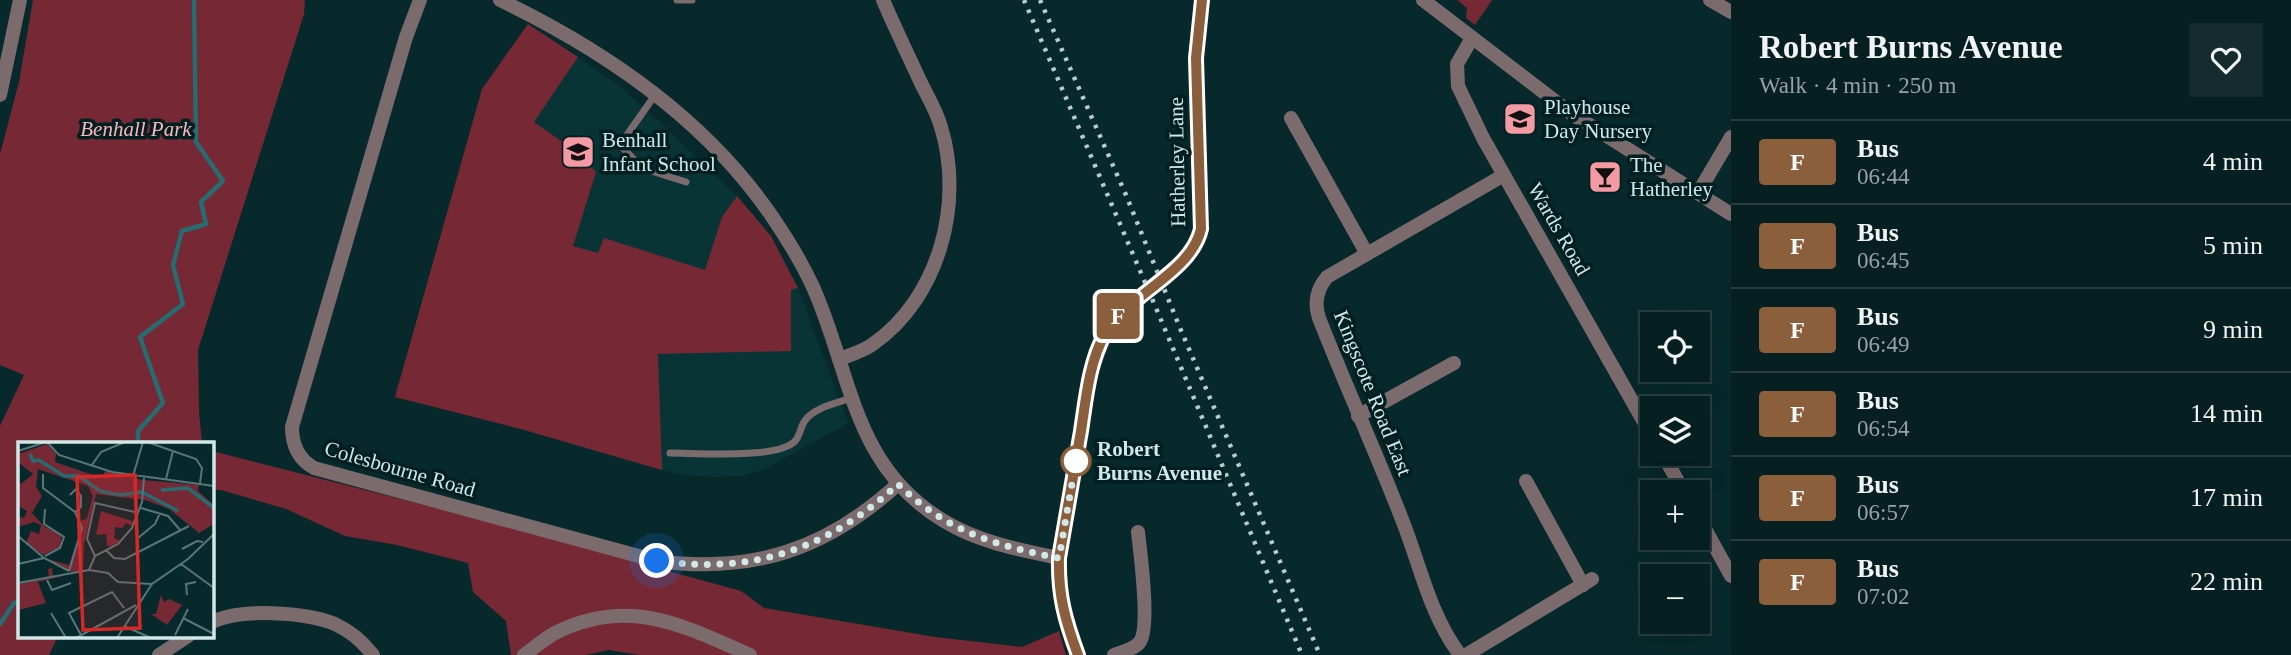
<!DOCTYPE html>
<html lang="en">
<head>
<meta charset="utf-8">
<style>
	body { margin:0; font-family:Georgia,serif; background:#142c2d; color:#f1f3f6; height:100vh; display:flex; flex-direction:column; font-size:26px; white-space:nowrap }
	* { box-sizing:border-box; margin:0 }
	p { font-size:23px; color:#98a2a5 }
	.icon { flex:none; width:38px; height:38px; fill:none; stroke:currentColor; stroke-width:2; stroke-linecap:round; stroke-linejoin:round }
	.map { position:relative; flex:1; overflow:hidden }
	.panel { display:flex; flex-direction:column; background:#061f20; width:560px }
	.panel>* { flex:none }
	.badge { padding:0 14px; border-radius:5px; font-size:24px; line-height:46px }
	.buttons { position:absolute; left:1640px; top:312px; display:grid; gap:14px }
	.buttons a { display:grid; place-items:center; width:70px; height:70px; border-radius:0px; background:#061f20; box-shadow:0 7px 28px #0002,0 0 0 2px #273d3e; font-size:35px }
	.you { position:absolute; width:35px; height:35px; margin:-18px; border:5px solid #fff; border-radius:50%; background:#1a73e8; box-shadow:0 0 0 10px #1a73e833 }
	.map>.badge { position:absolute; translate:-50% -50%; box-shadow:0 0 0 4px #fff }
	.round { display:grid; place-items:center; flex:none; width:74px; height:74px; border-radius:0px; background:#142c2d }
	.headline { display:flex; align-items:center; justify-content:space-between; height:119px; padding:0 28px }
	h1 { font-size:33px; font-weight:700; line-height:52px }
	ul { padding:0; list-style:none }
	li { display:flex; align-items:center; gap:21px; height:84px; padding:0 28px; border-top:2px solid #273d3e }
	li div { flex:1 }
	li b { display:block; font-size:26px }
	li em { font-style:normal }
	li .badge { min-width:77px; font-weight:700; text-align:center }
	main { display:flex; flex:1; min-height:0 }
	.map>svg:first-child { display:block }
	.built { fill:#083436 }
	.green { fill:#762835 }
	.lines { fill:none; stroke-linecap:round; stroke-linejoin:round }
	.stream { stroke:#256d71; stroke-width:4.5 }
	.lane { stroke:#7c6b6c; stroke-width:7 }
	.street { stroke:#7c6b6c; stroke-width:14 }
	.rail { stroke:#b5cdce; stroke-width:4.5; stroke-dasharray:3.5 7; stroke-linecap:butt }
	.street-bridge { stroke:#7c6b6c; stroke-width:14 }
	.line-casing { stroke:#fff; stroke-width:16 }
	.line { stroke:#8b5e3c; stroke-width:10 }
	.walk { stroke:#d1e7e8; stroke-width:7; stroke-dasharray:0 12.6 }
	.stop-dot { fill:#fff; stroke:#8b5e3c; stroke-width:3.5 }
	.labels { text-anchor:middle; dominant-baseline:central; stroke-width:7; stroke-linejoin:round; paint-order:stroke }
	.poi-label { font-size:21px; fill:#d1e7e8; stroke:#001f21; text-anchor:start }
	.park-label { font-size:21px; font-style:italic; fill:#ffb4ba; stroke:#001f21 }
	.street-label { font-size:21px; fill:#d1e7e8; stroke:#001f21 }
	.stop-label { font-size:21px; font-weight:bold; fill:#d1e7e8; stroke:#001f21; text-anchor:start }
	.inset-river { fill:none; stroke:#256d71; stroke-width:3.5 }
	.inset-road { fill:none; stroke:#587577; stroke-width:2 }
	.view { fill:#d62828; fill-opacity:0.15; stroke:#d62828; stroke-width:3.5 }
	.inset-edge { fill:none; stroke:#d1e7e8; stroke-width:3.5 }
</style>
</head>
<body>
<main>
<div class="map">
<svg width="1731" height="655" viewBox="0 0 1731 655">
	<rect width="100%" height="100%" fill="#08292b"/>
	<path class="built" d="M 528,24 L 616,83 L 646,109 L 737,196 L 771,236 L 798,288 L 848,423 L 765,469 L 741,476 L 713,477 L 684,475 L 653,468 L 521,429 L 395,397 L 482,89 Z"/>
	<g class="green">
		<path d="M 33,0 L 305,0 L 304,14 L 198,350 L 199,412 L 202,443 L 19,443 L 19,636 L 58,636 L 49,655 L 0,655 L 0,426 L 24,375 L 0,365 L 0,154 L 19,82 Z"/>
		<path d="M 1457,0 L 1492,0 L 1475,25 L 1466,18 L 1467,8 Z"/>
		<path d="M 528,24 L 578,57 L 534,122 L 574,150 L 596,172 L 573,246 L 598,253 L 604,238 L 705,270 L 722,217 L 737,196 L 771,236 L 798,288 L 791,290 L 791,351 L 658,354 L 662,470 L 521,429 L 395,397 L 482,89 Z"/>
		<path d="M 212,451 L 483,520 L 741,591 L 764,608 L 935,637 L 1022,647 L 1059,631 L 1066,655 L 639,655 L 609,650 L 586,655 L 511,655 L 506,621 L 473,592 L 468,563 L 397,545 L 345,536 L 286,509 L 221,490 L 212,490 Z"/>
	</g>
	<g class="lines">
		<g class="stream">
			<path d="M 138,443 L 138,431 L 163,403 L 140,337 L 183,304 L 173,265 L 182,231 L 206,224 L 201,202 L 223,181 L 196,142 L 194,0"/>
			<path d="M 0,624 L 14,603 L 19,602"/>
		</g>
		<g class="lane">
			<path d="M 677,0 L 692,0"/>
			<path d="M 655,95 L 620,145 L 642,168 L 686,182"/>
			<path d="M 670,453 C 697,453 776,459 794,442 C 800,437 800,428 804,422 C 812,408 837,403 852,398"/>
		</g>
		<g class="street">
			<path d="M 420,0 L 406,37 L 292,427 C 292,445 298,459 314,468 L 657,561 C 753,574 827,549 898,484"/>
			<path d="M 500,0 C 606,51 707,120 773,218 C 788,240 802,263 813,287 C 852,374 852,466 944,521 C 978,542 1020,550 1059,558"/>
			<path d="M 1423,0 L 1572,114 L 1731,214"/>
			<path d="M 1710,0 L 1731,12"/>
			<path d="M 1472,38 L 1457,64 L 1458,86 L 1483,138 L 1652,436"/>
			<path d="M 0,95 L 20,0"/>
			<path d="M 1291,118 L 1367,254"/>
			<path d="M 1698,193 L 1731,137"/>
			<path d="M 1183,261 L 1194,248 L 1201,229 L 1196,58 L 1202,0"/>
			<path d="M 839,359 C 850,355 864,351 873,344 C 940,297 964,202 941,127 C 937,112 928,97 921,83 C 908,55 895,28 883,0"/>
			<path d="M 1358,416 L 1454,363"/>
			<path d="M 1662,453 L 1684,492"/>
			<path d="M 1526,481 L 1583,585"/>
			<path d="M 1698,516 L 1731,576"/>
			<path d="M 212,622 C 241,608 305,612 335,624 C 350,631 363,642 373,655"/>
			<path d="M 159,655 L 188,636"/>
			<path d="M 524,655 C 534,648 544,639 555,633 C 628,596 682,625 750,655"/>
			<path d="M 1078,655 C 1065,620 1058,595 1059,558 L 1090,375 L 1105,334 L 1126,307"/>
			<path d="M 1114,655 C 1122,652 1134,649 1139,643 C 1151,630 1140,551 1138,532"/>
			<path d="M 1460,655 C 1430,615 1421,568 1403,522 C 1377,454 1346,387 1319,318 C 1314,303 1316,290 1327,277 L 1504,175"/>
			<path d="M 1466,655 L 1592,579"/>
		</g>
		<g class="rail">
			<path d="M 1024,0 L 1156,308 L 1302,655"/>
			<path d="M 1040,0 L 1126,195 L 1180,328 L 1320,655"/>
		</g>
		<path class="street-bridge" d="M 1126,307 L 1183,261"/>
	</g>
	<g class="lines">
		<defs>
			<path id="line" d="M 1078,655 C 1065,620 1058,595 1059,558 C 1066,516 1074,473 1081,431 C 1086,399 1089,362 1105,334 C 1128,294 1191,273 1201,229 L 1196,58 L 1202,0"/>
		</defs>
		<use href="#line" class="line-casing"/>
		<use href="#line" class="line"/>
		<path class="walk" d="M 657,561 C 753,574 827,550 898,484 C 945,530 995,546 1059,558 L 1078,449 L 1076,461"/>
	</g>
	<defs>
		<symbol id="school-square" viewBox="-11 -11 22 22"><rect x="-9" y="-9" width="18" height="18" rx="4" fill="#f49aa3" stroke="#001f21"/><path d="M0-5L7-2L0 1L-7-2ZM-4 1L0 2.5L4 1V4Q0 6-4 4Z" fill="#111"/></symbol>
		<symbol id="bar-square" viewBox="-11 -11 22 22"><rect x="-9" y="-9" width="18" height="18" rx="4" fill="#f49aa3" stroke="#001f21"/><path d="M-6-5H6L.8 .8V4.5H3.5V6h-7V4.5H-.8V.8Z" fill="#111"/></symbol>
	</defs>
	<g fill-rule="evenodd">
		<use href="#school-square" x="1501" y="100" width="38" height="38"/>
		<use href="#school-square" x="559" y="133" width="38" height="38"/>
		<use href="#bar-square" x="1586" y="158" width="38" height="38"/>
	</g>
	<circle class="stop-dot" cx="1076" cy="461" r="14"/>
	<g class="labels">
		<g class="poi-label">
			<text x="1544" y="107">Playhouse<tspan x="1544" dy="24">Day Nursery</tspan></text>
			<text x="602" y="140">Benhall<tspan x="602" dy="24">Infant School</tspan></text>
			<text x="1630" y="165">The<tspan x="1630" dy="24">Hatherley</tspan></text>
		</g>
		<g class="park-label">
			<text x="136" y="129">Benhall Park</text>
		</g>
		<g class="street-label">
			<text transform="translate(1177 162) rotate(-91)">Hatherley Lane</text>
			<text transform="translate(1559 229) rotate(60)">Wards Road</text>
			<text transform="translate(1373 393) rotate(68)">Kingscote Road East</text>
			<text transform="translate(400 469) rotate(16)">Colesbourne Road</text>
		</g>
		<g class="stop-label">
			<text x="1097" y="449">Robert<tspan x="1097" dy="24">Burns Avenue</tspan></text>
		</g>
	</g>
	<g transform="translate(18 442)">
		<rect width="196" height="196" fill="#08292b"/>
		<path d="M 29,2 L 38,11 L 37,20 L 84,36 L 87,29 L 125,38 L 181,43 L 180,49 L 196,63 L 196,82 L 181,91 L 151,67 L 127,58 L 78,52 L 66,102 L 65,128 L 56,131 L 30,117 L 51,123 L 62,89 L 59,81 L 69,76 L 75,54 L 70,44 L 20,27 L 18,45 L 24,54 L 14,71 L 27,85 L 44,92 L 42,105 L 25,113 L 8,101 L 13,89 L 21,92 L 23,83 L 16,80 L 0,85 L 0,74 L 6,76 L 9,69 L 0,64 L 0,39 L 3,42 L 15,32 L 0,20 L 0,12 ZM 83,69 L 117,80 L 114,84 L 108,81 L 104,86 L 97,85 L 96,96 L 102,99 L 94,104 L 89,104 L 88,92 L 78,93 ZM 34,126 L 35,135 L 45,134 L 20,140 L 28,161 L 1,168 L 0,142 L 31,136 L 30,127 ZM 143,153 L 146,160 L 151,157 L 164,163 L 149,183 L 133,172 L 138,172 Z" fill="#762835"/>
		<path class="inset-river" d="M 12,12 L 15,19 L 21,18 L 46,34 L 61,34 L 82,49 L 102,53 L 124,50 L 160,69M 143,48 L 170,46 L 196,66"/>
		<path class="inset-road" d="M 29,0 L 41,13 L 94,30 L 196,44M 129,0 L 178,17 L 184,26 L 182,41M 0,9 L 28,0M 74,23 L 83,10 L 107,0M 25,32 L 25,46 L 57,70 L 64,86 L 51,129M 115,34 L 125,0M 148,37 L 155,9M 52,53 L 58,47 L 63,54 L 63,65 L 57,70M 123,66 L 150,74 L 163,89M 27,67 L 26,82 L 46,95 L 42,106 L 27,114M 0,94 L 26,116 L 51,129M 120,96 L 137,82 L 142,71M 164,107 L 179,99 L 185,100M 88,108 L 96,116 L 107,117 L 171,84M 77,114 L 69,97 L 77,61 L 121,71M 0,122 L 26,116M 163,122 L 196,146M 71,128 L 77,114 L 100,102 L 114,86 L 124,60 L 126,36M 29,138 L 34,148 L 53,141M 0,141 L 71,128 L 90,131 L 100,140 L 134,142M 169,153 L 168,142 L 178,140M 33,171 L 48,196M 165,176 L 196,192M 106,184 L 133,196M 63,193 L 51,171 L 94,150 L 106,166M 157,193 L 170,167M 58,196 L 118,163M 99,196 L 134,142 L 170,117 L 196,92M 142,196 L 170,196"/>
		<path class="view" d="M 117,33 L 122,186 L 65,188 L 59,35 Z"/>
		<rect width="196" height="196" class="inset-edge"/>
	</g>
</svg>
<div class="buttons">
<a><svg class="icon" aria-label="locate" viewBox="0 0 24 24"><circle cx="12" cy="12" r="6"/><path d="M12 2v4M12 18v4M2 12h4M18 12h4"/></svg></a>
<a><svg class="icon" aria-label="layers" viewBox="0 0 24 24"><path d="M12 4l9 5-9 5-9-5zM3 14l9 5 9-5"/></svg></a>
<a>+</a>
<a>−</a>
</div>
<div class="you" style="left:657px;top:561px"></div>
<b class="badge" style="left:1118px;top:316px;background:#8b5e3c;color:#fff">F</b>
</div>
<section class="panel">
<div class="headline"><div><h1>Robert Burns Avenue</h1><p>Walk · 4 min · 250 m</p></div><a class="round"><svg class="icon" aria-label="heart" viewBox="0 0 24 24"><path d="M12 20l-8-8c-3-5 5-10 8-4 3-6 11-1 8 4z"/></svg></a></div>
<ul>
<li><span class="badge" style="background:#8b5e3c;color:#fff">F</span><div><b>Bus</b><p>06:44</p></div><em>4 min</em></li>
<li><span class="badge" style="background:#8b5e3c;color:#fff">F</span><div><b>Bus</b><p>06:45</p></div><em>5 min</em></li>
<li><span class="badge" style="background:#8b5e3c;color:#fff">F</span><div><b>Bus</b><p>06:49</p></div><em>9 min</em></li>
<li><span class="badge" style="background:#8b5e3c;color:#fff">F</span><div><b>Bus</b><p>06:54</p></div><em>14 min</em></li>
<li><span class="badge" style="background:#8b5e3c;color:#fff">F</span><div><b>Bus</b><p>06:57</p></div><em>17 min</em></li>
<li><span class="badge" style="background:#8b5e3c;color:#fff">F</span><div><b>Bus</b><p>07:02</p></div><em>22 min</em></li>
</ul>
</section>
</main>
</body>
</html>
